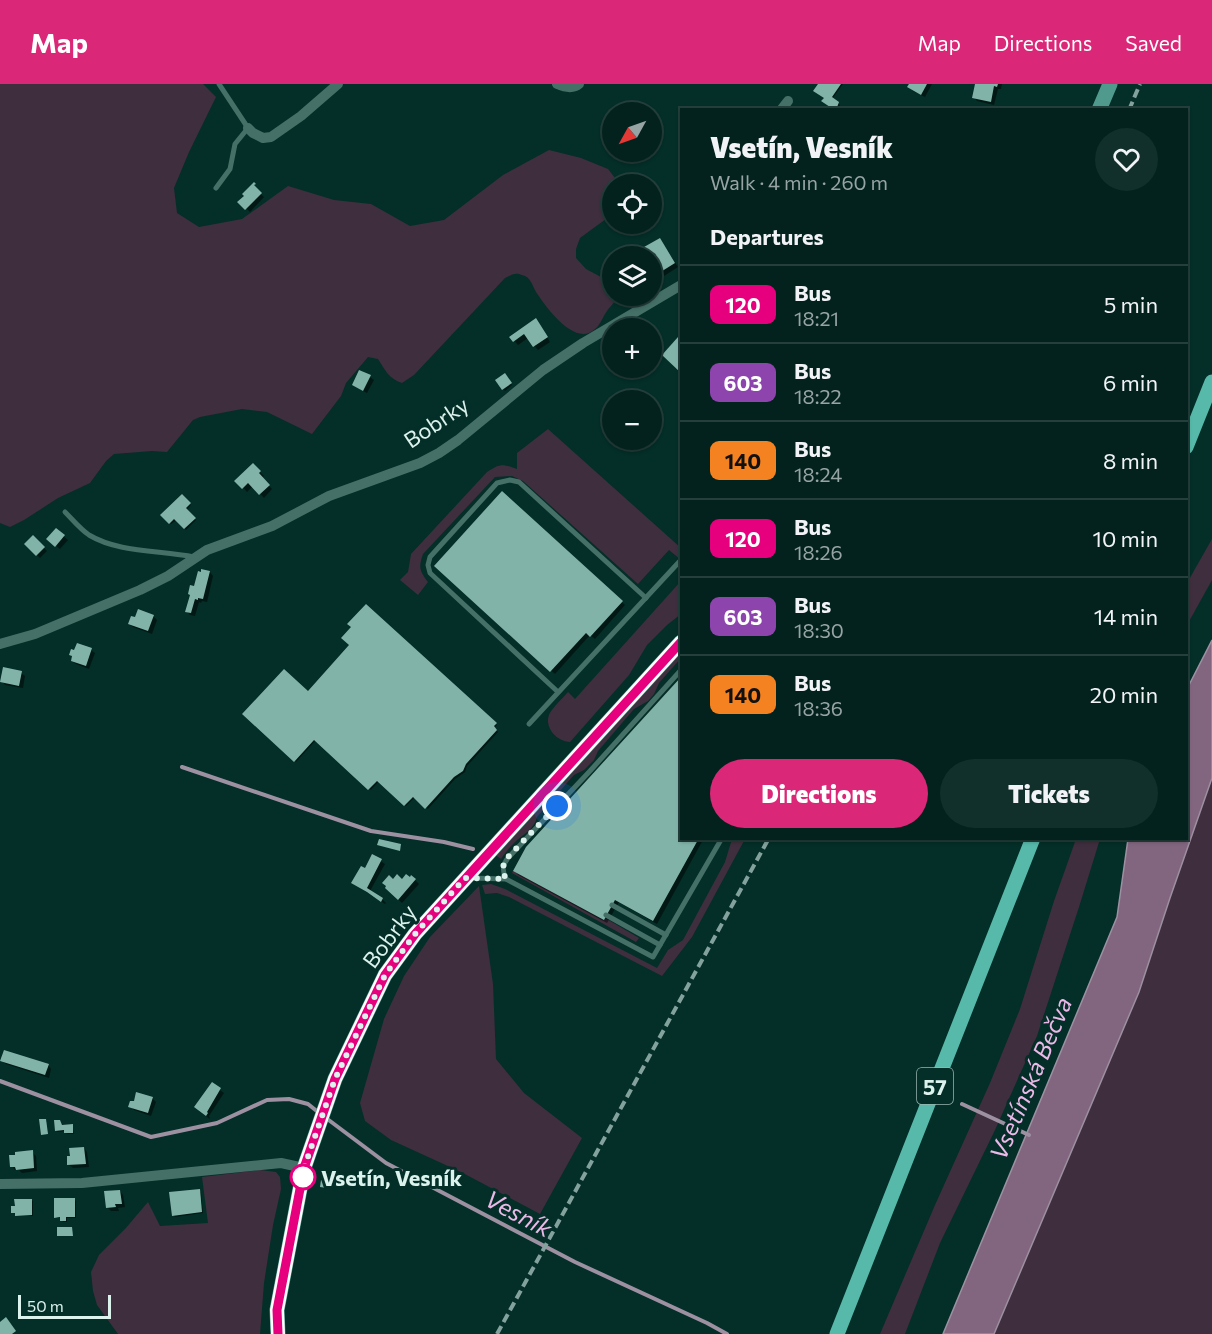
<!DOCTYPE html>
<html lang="en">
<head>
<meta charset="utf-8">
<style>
	body { margin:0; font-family:Commissioner,sans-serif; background:#112f2b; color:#f1f3f6; height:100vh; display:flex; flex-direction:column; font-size:22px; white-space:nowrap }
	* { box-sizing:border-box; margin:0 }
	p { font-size:20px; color:#97a4a4 }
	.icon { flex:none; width:33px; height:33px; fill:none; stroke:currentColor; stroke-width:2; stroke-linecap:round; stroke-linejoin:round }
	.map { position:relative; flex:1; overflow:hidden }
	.side { position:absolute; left:680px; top:24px; width:508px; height:732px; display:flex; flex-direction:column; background:#03221e; border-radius:0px; box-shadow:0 2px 4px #0004,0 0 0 2px #243f3c }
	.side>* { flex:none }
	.badge { padding:0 12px; border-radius:9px; font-size:21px; line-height:39px }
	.needle { width:39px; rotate:230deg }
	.controls { position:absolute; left:602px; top:18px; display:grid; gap:12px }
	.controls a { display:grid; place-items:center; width:60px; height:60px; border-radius:50%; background:#03221e; box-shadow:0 2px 4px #0004,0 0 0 2px #243f3c; font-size:30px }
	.scale { position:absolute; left:18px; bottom:15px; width:93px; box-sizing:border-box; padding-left:6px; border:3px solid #dcf2ed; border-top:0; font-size:16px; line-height:21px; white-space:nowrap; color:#dcf2ed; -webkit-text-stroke:4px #042e28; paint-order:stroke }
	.you { position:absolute; width:30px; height:30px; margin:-15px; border:4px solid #fff; border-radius:50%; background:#1a73e8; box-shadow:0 0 0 9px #1a73e833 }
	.map>.badge { position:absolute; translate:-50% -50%; box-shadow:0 0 0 3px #fff }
	h2 { padding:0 30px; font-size:22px; line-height:54px }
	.round { display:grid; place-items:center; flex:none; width:63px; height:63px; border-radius:32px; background:#112f2b }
	.overview { display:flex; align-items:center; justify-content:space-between; height:102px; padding:0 30px }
	h1 { font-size:28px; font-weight:800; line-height:45px }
	.primary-button { display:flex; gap:12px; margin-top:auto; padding:12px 30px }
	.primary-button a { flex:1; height:69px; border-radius:36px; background:#db2777; color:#fff; font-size:24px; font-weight:800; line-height:69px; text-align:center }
	.primary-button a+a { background:#112f2b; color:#f1f3f6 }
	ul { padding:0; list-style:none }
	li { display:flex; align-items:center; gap:18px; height:78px; padding:0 30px; border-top:2px solid #243f3c }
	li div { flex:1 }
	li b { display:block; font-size:22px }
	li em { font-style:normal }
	li .badge { min-width:66px; font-weight:700; text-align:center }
	header { display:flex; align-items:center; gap:36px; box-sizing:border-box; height:84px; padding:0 30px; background:#db2777; color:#fff }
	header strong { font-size:28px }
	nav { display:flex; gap:33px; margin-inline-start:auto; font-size:21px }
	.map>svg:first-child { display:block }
	.green { fill:#3f2e3e }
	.water { fill:#826680; stroke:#9d90a1; stroke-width:1.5 }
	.shadow { fill:#0007 }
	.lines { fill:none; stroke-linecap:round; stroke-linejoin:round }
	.stream { stroke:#9d90a1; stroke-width:4 }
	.building { fill:#82b3a9 }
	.lane { stroke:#447068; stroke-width:5 }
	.street { stroke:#447068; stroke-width:10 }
	.secondary { stroke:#4f998d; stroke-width:15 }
	.primary { stroke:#56b9a9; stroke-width:15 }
	.rail { stroke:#84a29d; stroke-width:4; stroke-dasharray:9 4.5; stroke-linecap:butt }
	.line-casing { stroke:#fff; stroke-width:14 }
	.line { stroke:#e6007e; stroke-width:9 }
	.walk { stroke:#dcf2ed; stroke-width:6; stroke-dasharray:0 10.8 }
	.stop-dot { fill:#fff; stroke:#e6007e; stroke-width:3 }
	.labels { text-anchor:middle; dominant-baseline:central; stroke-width:6; stroke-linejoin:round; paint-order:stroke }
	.shield { fill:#042e28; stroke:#9bb7b2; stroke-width:1.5 }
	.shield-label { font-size:21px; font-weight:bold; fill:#dcf2ed }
	.street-label { font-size:22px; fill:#dcf2ed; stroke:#042e28 }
	.stop-label { font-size:22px; font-weight:bold; fill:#dcf2ed; stroke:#042e28; text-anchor:start }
	.water-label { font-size:24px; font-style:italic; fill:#ebb9e7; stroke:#042e28 }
</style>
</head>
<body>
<header>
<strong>Map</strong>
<nav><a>Map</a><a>Directions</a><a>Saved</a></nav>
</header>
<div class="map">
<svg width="1212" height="1250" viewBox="0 0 1212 1250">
	<rect width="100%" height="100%" fill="#042e28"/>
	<g class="green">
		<path d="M 0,0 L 203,0 L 216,13 L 189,68 L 174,104 L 177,129 L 199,143 L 242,135 L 288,102 L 334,116 L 371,120 L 410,142 L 444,136 L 503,91 L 549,66 L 581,74 L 608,85 L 619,99 L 619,100 L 612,100 L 612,129 L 610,132 L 580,154 L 576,165 L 576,174 L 586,185 L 612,199 L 612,212 L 619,212 C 615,218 609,223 605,230 C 602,235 600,241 595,245 C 575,264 546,223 536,208 C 532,201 531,193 522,191 C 515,188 511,191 505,194 L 414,291 L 402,299 C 389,295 385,286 378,275 L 368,273 L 346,299 L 341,312 L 312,350 L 267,328 L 242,325 L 200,333 L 193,336 L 167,368 L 152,367 L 114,370 L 106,377 L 90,399 L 58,414 L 24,436 L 10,443 L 0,439 Z"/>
		<path d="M 548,345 L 681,464 L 681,476 L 669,466 L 638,500 L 523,397 L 512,392 L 495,393 L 423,470 C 418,484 420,487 428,498 L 418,511 L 400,496 L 408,488 L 411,470 L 487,388 C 501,379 502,380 517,385 L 517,369 Z"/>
		<path d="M 1212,455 L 1212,496 L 1187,541 L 1187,499 Z"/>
		<path d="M 681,497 L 681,530 L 667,541 L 647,561 L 629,591 L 570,658 C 558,658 544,644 549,631 C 551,625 563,614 568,608 L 575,615 Z"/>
		<path d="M 681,568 L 681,574 L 659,599 L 654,610 L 648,617 L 634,625 L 598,667 L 594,676 L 584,686 L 574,691 L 537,733 C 534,746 523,750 514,759 C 509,764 505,769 501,775 L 494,770 Z"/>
		<path d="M 1212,694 L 1212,1250 L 994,1250 L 1139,908 L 1170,814 Z"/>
		<path d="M 732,755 L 745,755 L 692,853 L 662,892 L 509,813 L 497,809 L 485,810 L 482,801 L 491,800 L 505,805 L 657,884 L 668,866 L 683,856 L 725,778 Z"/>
		<path d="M 1076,755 L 1100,755 L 1079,823 L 1037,952 L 995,1046 L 940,1159 L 905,1250 L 880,1250 L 935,1121 L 990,999 L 1020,925 L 1054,817 Z"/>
		<path d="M 513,787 L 603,836 L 605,834 L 639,854 L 636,858 L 512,789 Z"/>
		<path d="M 479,802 L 493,900 L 496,975 L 524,1009 L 582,1054 L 540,1130 L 461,1088 L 391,1056 L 365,1037 L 360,1019 L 384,935 L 404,892 L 430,853 Z"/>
		<path d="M 260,1086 L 276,1088 L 280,1093 L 281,1105 L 273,1141 L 264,1199 L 260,1250 L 118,1250 L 97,1221 L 93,1207 L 91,1188 L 99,1171 L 125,1145 L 148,1118 L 160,1142 L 208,1139 L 202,1093 Z"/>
	</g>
	<path class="water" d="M 1212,556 L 1212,694 L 1170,814 L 1139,908 L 994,1250 L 943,1250 L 1117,833 L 1128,755 L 1186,754 L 1187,605 Z"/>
	<g class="shadow">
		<path d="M 820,0 L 843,0 L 832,15 L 840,21 L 837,26 L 833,26 L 823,17 L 825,14 Z"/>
		<path d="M 911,0 L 932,0 L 925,13 L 913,7 L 909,3 Z"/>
		<path d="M 977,0 L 1002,0 L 1001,5 L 998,5 L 994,21 L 977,17 L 974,13 Z"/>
		<path d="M 252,102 L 264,113 L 250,128 L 240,118 L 246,112 Z"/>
		<path d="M 660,156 L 678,183 L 664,192 L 646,164 Z"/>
		<path d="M 539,240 L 550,258 L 538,266 L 528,254 L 518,261 L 511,253 Z"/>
		<path d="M 505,291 L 512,301 L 505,307 L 497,297 Z"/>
		<path d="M 370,293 L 374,296 L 367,309 L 358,304 L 354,301 Z"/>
		<path d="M 253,381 L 264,392 L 262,394 L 272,405 L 264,414 L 253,402 L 247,408 L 237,397 Z"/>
		<path d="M 502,409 L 625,521 L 595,555 L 590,551 L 555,590 L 436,482 Z"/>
		<path d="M 182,412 L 191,421 L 186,426 L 196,436 L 186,446 L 177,436 L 171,440 L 162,431 Z"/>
		<path d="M 56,446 L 68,456 L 60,465 L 48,455 Z"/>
		<path d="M 33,453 L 47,467 L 40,474 L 26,460 Z"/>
		<path d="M 203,486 L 210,488 L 213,492 L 207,518 L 202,517 L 201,519 L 199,518 L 195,532 L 190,531 L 187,527 L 195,503 Z"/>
		<path d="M 366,522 L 497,641 L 494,644 L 498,648 L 467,682 L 465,688 L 455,695 L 428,725 L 415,713 L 406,722 L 379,697 L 371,706 L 316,656 L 296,678 L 245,630 L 308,609 L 351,561 L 353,543 Z"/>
		<path d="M 153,532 L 157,536 L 152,550 L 133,543 L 129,540 L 136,535 Z"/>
		<path d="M 91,566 L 95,569 L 89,585 L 76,580 L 72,577 Z"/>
		<path d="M 21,589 L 25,592 L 23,604 L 5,601 L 2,597 Z"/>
		<path d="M 681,596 L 681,754 L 704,754 L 657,840 L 619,818 L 607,839 L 518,791 L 515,787 Z"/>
		<path d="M 373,772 L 385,780 L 370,807 L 382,815 L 386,819 L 385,820 L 353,799 L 365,786 Z"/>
		<path d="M 412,793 L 419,800 L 402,819 L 387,804 L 394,797 L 402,797 L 410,795 Z"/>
		<path d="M 2,977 L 48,981 L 51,985 L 49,994 L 6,980 Z"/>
		<path d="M 212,1000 L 224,1009 L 209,1032 L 210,1035 L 199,1027 Z"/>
		<path d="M 152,1014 L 156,1018 L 151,1032 L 134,1026 L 130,1022 Z"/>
		<path d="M 60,1037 L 62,1042 L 72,1041 L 74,1050 L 67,1050 L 65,1047 L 57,1048 L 56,1046 Z"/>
		<path d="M 84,1064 L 87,1068 L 89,1083 L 73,1084 L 69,1081 Z"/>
		<path d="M 32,1068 L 36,1072 L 37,1087 L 22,1089 L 19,1086 L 15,1086 L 12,1082 Z"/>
		<path d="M 120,1107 L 123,1111 L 125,1123 L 118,1124 L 119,1127 L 111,1127 L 108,1124 Z"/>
		<path d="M 199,1107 L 201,1108 L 203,1129 L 175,1133 L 173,1131 Z"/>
		<path d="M 74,1115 L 76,1117 L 76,1134 L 67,1134 L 67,1138 L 63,1138 L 62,1134 L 57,1134 L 56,1133 Z"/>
		<path d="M 31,1116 L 33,1117 L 33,1132 L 18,1132 L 13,1128 Z"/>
	</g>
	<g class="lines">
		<g class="stream">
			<path d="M 182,683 L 371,747 L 444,758 L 473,765"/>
			<path d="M 0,997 L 151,1053 L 217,1039 L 267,1016 L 289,1015 L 308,1020 L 318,1028"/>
			<path d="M 962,1020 L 1029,1051"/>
			<path d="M 326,1034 L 386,1079 L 575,1178 L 707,1239 L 727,1250"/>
		</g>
	</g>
	<g class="building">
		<path d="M 818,0 L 841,0 L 832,13 L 839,18 L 836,26 L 829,24 L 830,23 L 821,17 L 824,14 L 813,7 Z"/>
		<path d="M 909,0 L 927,0 L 921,11 L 907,3 Z"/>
		<path d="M 975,0 L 998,0 L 997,3 L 994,2 L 991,18 L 972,14 Z"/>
		<path d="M 254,98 L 256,100 L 254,101 L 262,109 L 245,126 L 237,118 L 244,112 L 242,110 Z"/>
		<path d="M 660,154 L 675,179 L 659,189 L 651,175 L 651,172 L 649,172 L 644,163 Z"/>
		<path d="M 536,234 L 548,253 L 533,263 L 524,250 L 513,258 L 509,253 Z"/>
		<path d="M 678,253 L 681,256 L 681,289 L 662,271 Z"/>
		<path d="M 359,286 L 371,291 L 363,307 L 352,301 Z"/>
		<path d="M 505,289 L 512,299 L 502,306 L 495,296 Z"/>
		<path d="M 253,379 L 261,387 L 259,389 L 270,401 L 259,411 L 248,399 L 242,405 L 234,397 Z"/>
		<path d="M 502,407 L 623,517 L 590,553 L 586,549 L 550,588 L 434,482 Z"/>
		<path d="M 182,410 L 191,419 L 186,424 L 196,434 L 184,445 L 174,435 L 169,440 L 160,431 Z"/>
		<path d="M 56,444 L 65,451 L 55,463 L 46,455 Z"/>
		<path d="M 33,451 L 45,463 L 36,472 L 24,460 Z"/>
		<path d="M 201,485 L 210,487 L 203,515 L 198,514 L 198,516 L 195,515 L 191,529 L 185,528 L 190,511 L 188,510 L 190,501 L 194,502 L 198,487 L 201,488 Z"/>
		<path d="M 366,520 L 497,639 L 494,642 L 497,646 L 466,680 L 463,687 L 454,693 L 425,725 L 413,713 L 404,722 L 377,697 L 368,706 L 314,656 L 294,678 L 242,630 L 284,585 L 308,607 L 349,561 L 341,554 L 351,543 L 347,540 Z"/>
		<path d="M 138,525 L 154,531 L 148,547 L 128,540 L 131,532 L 135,533 Z"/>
		<path d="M 77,559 L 92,564 L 86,582 L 71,577 L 72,572 L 69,571 L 71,565 L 74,566 Z"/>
		<path d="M 3,583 L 22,587 L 19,602 L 0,598 Z"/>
		<path d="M 681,593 L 681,754 L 699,754 L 653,837 L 615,816 L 604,836 L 513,787 L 526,763 Z"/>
		<path d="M 379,755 L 401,760 L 400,767 L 377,761 Z"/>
		<path d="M 372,770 L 382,775 L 367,804 L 383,814 L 381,818 L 367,808 L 351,799 L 361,782 L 365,784 Z"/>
		<path d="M 397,790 L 402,795 L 406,790 L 410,793 L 411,791 L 416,795 L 398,816 L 385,804 L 386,802 L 382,799 L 389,791 L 393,795 Z"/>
		<path d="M 4,966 L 49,980 L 45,991 L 0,977 Z"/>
		<path d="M 212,998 L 221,1004 L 207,1028 L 208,1029 L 206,1032 L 194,1023 Z"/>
		<path d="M 136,1008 L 153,1013 L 148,1029 L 128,1023 L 130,1017 L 134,1017 Z"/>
		<path d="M 39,1035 L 46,1035 L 48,1050 L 41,1051 Z"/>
		<path d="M 54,1036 L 60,1036 L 62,1041 L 73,1040 L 73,1049 L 64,1049 L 64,1046 L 55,1047 Z"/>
		<path d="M 84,1063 L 86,1080 L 67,1081 L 67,1072 L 70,1072 L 69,1064 Z"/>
		<path d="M 33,1066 L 34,1084 L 16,1086 L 15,1083 L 10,1083 L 9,1071 L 15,1071 L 15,1068 Z"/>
		<path d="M 321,1096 L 328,1097 L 327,1104 L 320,1103 Z"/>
		<path d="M 200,1105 L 202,1128 L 172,1132 L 169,1108 Z"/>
		<path d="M 120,1106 L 122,1120 L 115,1120 L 116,1123 L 106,1124 L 104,1107 Z"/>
		<path d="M 54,1114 L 75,1114 L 75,1133 L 66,1133 L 66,1137 L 60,1137 L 60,1133 L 54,1134 Z"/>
		<path d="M 14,1115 L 32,1115 L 32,1131 L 15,1132 L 15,1129 L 11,1129 L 11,1122 L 15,1122 Z"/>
		<path d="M 57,1143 L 72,1143 L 73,1152 L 57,1152 Z"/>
		<path d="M 6,1233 L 16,1247 L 12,1250 L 0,1250 L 0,1238 Z"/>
	</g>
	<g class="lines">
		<g class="lane">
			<path d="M 216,104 L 230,85 L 235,60 L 248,44 L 219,0"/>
			<path d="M 65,428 C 72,435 80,445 89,451 C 119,469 160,466 194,473"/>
			<path d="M 558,608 L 430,489 L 428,481 L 430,473 L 497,399 L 510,396 L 519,398 L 646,514"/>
			<path d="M 529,640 L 679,478"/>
			<path d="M 470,794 L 506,795 L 653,873 L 722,754"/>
			<path d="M 506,795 C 502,787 502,781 508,774 L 590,687 L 681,586"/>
			<path d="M 612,821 L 666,851"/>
			<path d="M 606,831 L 660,861"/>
		</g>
		<g class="street">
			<path d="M 557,0 C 564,3 573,5 579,0"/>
			<path d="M 781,26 L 788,17"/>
			<path d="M 248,44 L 253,49 L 263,54 L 271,53 L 301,32 L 338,0"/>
			<path d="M 0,560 L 35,550 L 140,506 L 168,492 L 207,466 L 272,442 L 329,412 L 420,379 L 439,369 L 458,356 L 543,286 L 583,259 L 681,201"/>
			<path d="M 0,1100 L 82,1099 L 281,1079 L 304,1084"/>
		</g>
		<g class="secondary">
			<path d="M 1099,26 L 1110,0"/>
			<path d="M 278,1250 L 277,1226 L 304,1084 L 335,995 L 385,891 L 415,850 L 681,558"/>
		</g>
		<g class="primary">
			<path d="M 1186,363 L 1212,298"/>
			<path d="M 837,1250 L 1033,754"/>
		</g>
		<g class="rail">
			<path d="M 1129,26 L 1140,0"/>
			<path d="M 497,1250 L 769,754"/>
		</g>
	</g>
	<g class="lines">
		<defs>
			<path id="line" d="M 278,1250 L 277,1226 L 304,1084 L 335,995 L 385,891 L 415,850 L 681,558"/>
		</defs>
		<use href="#line" class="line-casing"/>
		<use href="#line" class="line"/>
		<path class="walk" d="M 303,1093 L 304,1084 L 335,995 L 385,891 L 415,850 L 465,794 L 506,795 C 502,787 502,781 507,774 L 557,722"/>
	</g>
	<circle class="stop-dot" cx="303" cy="1093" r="12"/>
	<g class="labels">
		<rect class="shield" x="917" y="984" width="36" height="36" rx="4.5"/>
		<g class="shield-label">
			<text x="935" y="1002">57</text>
		</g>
		<g class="street-label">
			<text transform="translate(436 338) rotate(-34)">Bobrky</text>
			<text transform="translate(389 852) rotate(-53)">Bobrky</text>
		</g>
		<g class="stop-label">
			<text x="321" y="1093">Vsetín, Vesník</text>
		</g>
		<g class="water-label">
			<text transform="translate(1030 994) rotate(-67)">Vsetínská Bečva</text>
			<text transform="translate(519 1129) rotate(28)">Vesník</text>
		</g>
	</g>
</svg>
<div class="controls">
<a><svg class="needle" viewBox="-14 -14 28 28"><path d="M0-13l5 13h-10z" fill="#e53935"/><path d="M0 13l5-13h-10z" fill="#97a4a4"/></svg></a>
<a><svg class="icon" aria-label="locate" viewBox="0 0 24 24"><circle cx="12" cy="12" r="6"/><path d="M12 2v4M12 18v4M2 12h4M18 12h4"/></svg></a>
<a><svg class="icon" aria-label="layers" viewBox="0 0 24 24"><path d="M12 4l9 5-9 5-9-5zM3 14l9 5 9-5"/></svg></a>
<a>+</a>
<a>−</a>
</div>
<div class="scale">50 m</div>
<div class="you" style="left:557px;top:722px"></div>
<section class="side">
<div class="overview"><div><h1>Vsetín, Vesník</h1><p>Walk · 4 min · 260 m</p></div><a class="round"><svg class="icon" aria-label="heart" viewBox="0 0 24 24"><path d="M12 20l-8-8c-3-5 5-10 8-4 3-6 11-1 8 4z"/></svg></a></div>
<h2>Departures</h2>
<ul>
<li><span class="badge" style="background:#e6007e;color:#fff">120</span><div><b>Bus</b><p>18:21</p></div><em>5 min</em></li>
<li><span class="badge" style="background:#8e44ad;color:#fff">603</span><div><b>Bus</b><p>18:22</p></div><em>6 min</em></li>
<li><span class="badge" style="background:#f58220;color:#111">140</span><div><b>Bus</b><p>18:24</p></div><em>8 min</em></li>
<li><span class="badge" style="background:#e6007e;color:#fff">120</span><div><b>Bus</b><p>18:26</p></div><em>10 min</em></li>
<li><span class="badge" style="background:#8e44ad;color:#fff">603</span><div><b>Bus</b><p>18:30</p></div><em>14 min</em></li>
<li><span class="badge" style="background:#f58220;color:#111">140</span><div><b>Bus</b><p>18:36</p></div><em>20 min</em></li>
</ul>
<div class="primary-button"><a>Directions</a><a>Tickets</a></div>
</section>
</div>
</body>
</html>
